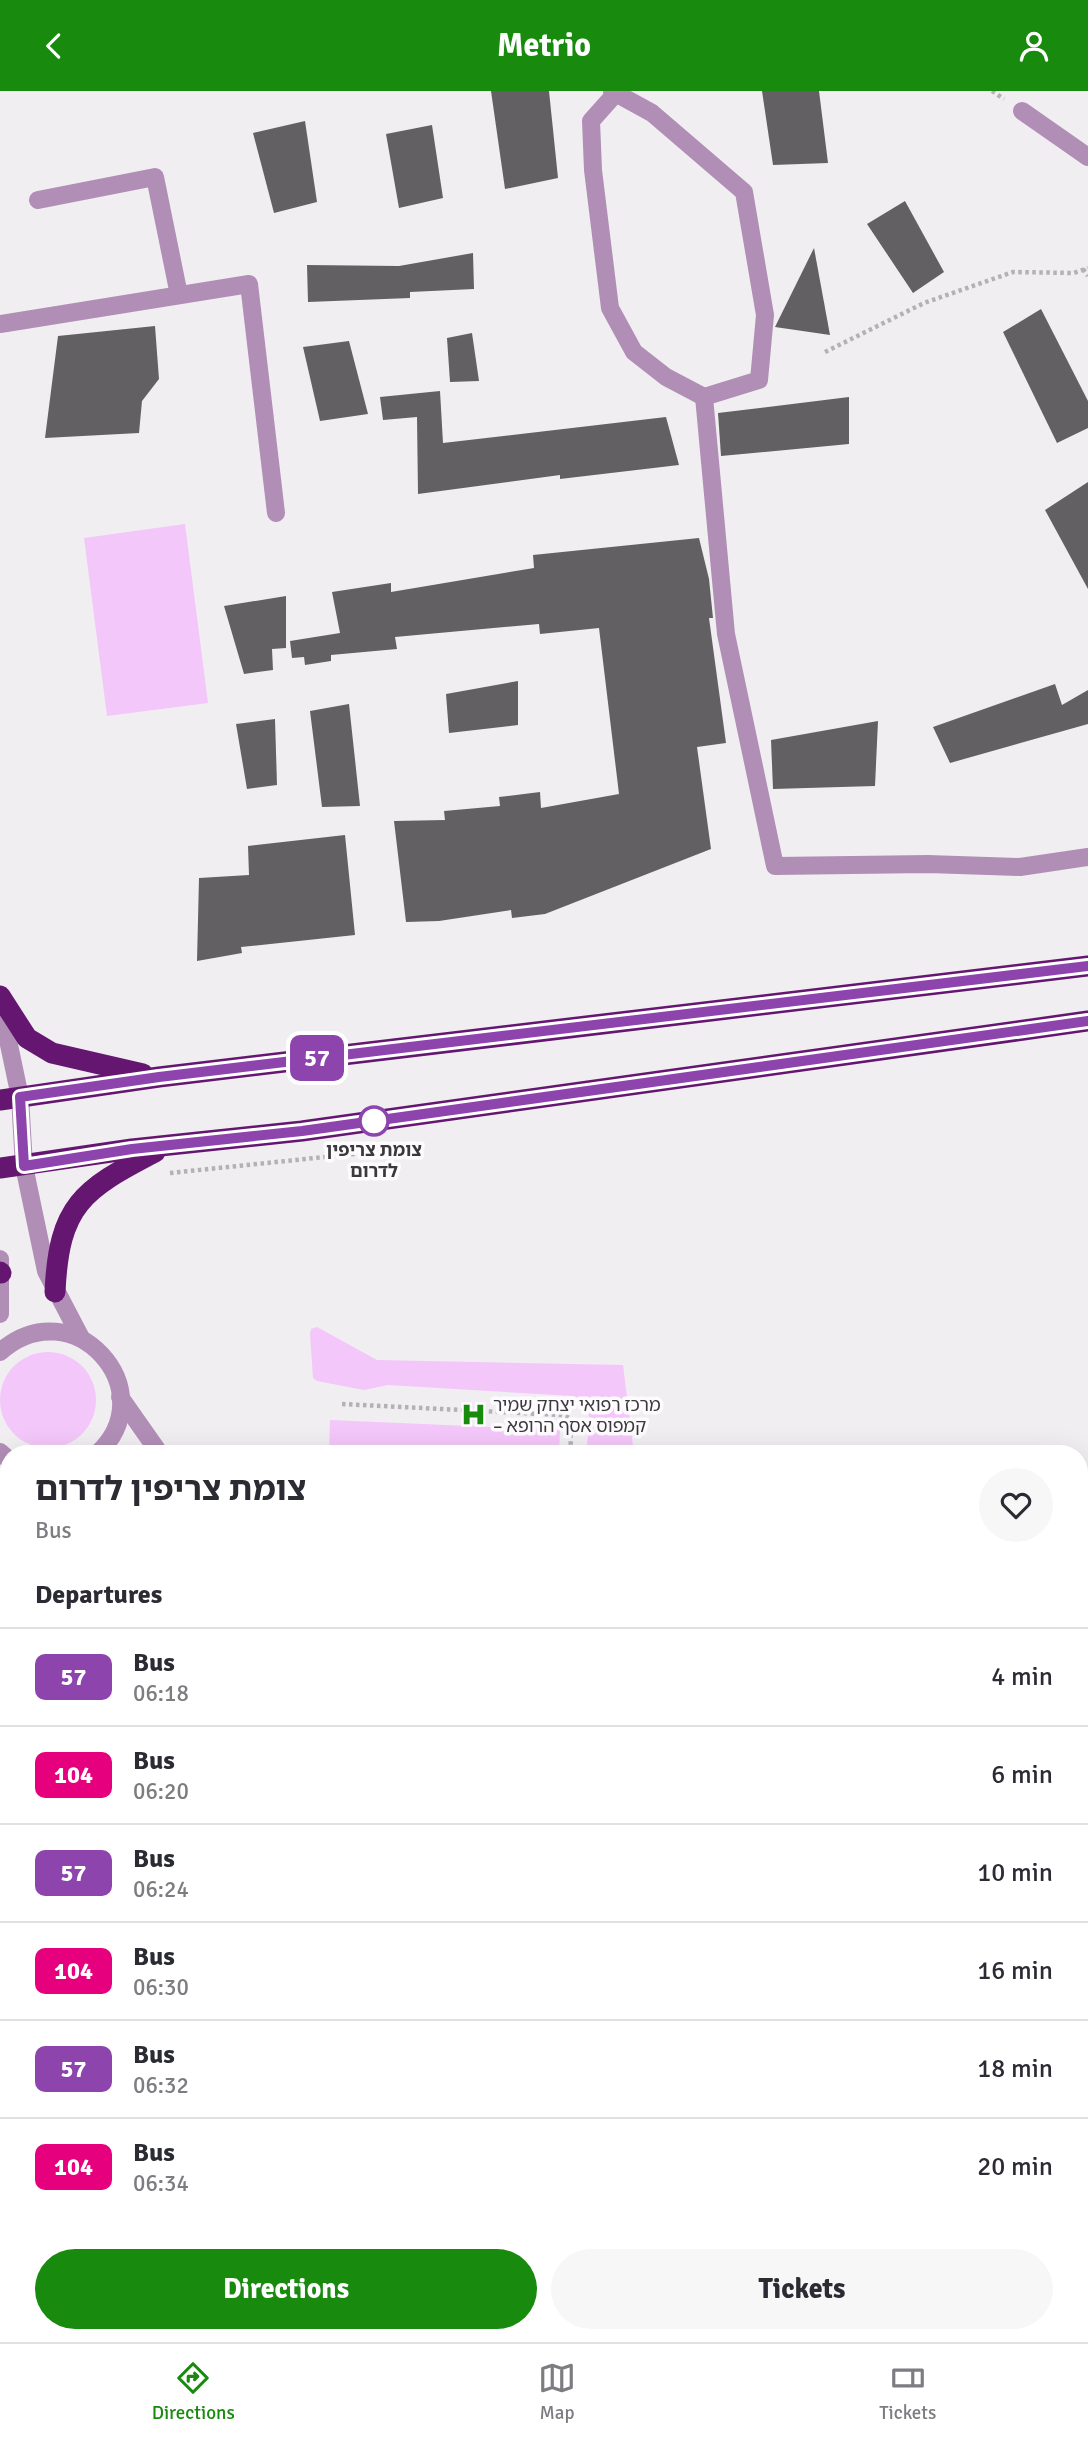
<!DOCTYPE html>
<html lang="en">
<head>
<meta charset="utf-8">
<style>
	body { margin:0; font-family:Signika,"Noto Sans Hebrew",sans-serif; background:#f7f7f7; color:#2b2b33; height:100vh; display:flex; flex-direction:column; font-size:26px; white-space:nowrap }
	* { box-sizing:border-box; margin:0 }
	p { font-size:23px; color:#7c7c81 }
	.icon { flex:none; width:38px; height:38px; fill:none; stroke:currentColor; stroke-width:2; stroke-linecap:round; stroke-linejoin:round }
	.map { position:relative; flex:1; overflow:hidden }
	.drawer { position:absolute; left:0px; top:1354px; width:1088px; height:898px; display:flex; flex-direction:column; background:#fff; border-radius:28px 28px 0 0; box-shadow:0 7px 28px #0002 }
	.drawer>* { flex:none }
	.badge { padding:0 14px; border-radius:10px; font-size:24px; line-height:46px }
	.map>.badge { position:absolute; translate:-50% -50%; box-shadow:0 0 0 4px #fff }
	h2 { padding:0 35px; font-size:26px; line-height:63px }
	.round { display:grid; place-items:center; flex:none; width:74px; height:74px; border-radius:37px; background:#f7f7f7 }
	.summary { display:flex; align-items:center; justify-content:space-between; height:119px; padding:0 35px }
	h1 { font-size:33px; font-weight:700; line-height:52px }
	.cta { display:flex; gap:14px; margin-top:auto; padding:14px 35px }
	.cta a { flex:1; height:80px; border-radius:42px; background:#188b0f; color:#fff; font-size:28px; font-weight:700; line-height:80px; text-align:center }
	.cta a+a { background:#f7f7f7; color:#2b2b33 }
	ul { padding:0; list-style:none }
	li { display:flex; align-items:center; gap:21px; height:98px; padding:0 35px; border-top:2px solid #e1e1e2 }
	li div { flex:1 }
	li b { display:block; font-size:26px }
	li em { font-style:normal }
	li .badge { min-width:77px; font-weight:700; text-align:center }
	header { display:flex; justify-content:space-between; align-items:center; height:91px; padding:0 35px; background:#188b0f; color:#fff; font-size:32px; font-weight:700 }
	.tabs { display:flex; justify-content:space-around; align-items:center; height:98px; border-top:2px solid #e1e1e2; background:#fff; font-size:19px; color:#7c7c81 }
	.tabs a { display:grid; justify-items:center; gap:4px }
	.tabs .active { color:#188b0f }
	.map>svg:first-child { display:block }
	.green { fill:#f3c7f9 }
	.building { fill:#636063 }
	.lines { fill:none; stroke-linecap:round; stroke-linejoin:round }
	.path { stroke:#b3b1b4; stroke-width:4.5; stroke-dasharray:3.5 3.5; stroke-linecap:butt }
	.minor { stroke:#b18eb6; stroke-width:18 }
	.highway { stroke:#641670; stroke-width:21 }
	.line-casing { stroke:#fff; stroke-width:16 }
	.line { stroke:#8e44ad; stroke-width:10 }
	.stop-dot { fill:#fff; stroke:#8e44ad; stroke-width:3.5 }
	.labels { text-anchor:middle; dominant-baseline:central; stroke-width:7; stroke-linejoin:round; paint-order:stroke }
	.stop-label { font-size:18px; font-weight:bold; fill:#3a393b; stroke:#fefbff }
	.poi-label { font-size:18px; fill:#3a393b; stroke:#fefbff; text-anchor:start }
</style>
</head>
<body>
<header><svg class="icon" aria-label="back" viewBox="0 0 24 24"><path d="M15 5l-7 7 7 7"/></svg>Metrio<svg class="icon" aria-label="person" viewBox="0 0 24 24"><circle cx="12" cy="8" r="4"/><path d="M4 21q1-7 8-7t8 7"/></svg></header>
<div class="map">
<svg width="1088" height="2251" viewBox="0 0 1088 2251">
	<rect width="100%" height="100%" fill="#f1eef2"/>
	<g class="green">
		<path d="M 185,433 L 208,612 L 107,625 L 84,447 Z"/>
		<path d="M 317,1236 L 377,1269 L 623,1274 L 634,1363 L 586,1363 C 587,1342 598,1313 573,1305 L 388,1294 L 364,1299 L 317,1290 L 313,1287 L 310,1243 L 311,1238 Z"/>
		<circle cx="48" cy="1309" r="48"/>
		<path d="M 330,1329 L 560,1339 L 559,1363 L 329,1363 Z"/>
		<path d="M 1088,1457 L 1088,1479 L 1080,1481 L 1080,1458 Z"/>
		<path d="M 9,1824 L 9,1978 L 7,1980 L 0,1976 L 0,1826 Z"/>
	</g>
	<g class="building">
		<path d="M 491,0 L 549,0 L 558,87 L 505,98 Z"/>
		<path d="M 762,0 L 819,0 L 828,72 L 773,74 Z"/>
		<path d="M 305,30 L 317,111 L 274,122 L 253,42 Z"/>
		<path d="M 432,34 L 443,107 L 399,117 L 386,43 Z"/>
		<path d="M 905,110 L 944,181 L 913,202 L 867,133 Z"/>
		<path d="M 814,157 L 830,244 L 775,236 Z"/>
		<path d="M 473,162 L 474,198 L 410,201 L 410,207 L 308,211 L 307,174 L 399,175 Z"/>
		<path d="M 1041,218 L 1088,310 L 1088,337 L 1057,352 L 1003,241 Z"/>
		<path d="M 155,235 L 159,288 L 142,310 L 139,342 L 45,347 L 58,245 Z"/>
		<path d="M 472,242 L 479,290 L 450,291 L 447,247 Z"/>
		<path d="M 349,250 L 368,323 L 320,330 L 303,256 Z"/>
		<path d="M 440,300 L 443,352 L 666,326 L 679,374 L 560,388 L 560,384 L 418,403 L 417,326 L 383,329 L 380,306 Z"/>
		<path d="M 849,306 L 849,353 L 721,365 L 718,322 Z"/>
		<path d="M 1088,391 L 1088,498 L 1045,419 Z"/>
		<path d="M 699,447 L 709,488 L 713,527 L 709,527 L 726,652 L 697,656 L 711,758 L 545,823 L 512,827 L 511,819 L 439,830 L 406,831 L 394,730 L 445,729 L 444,720 L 500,715 L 499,706 L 540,701 L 541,717 L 619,703 L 599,537 L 540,543 L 539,533 L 395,546 L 397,558 L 331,564 L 331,570 L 305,574 L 304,566 L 292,567 L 290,550 L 340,542 L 332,501 L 391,492 L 391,501 L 534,477 L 533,464 Z"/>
		<path d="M 286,505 L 286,557 L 272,558 L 273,579 L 244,583 L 224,515 Z"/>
		<path d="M 518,590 L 518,634 L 449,642 L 446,603 Z"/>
		<path d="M 1055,593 L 1062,614 L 1088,599 L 1088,633 L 950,672 L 933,636 Z"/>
		<path d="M 349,613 L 360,715 L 322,716 L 310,620 Z"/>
		<path d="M 275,628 L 277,694 L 247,698 L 236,633 Z"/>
		<path d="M 878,630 L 875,695 L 773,698 L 771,649 Z"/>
		<path d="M 345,744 L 355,844 L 241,856 L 242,862 L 197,870 L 199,787 L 249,784 L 248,755 Z"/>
	</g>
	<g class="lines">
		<g class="path">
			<path d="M 992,0 L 1004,8"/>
			<path d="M 1083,178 L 1088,185"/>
			<path d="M 825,261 L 924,212 L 1013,181 L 1074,182 L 1088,177"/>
			<path d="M 170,1082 L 402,1058"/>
			<path d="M 342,1313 L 561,1324 L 570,1327 L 571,1363"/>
			<path d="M 0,1398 L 9,1394"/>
		</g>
		<g class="minor">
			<path d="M 612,0 L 652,22 L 744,101 L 765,224 L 759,289 L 704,306 L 726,543 L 775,775 L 928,773 L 1020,776 L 1088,766"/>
			<path d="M 616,2 L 591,30 L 593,79 L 610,217 L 634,261 L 666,286 L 704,306"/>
			<path d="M 1022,20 L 1088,66"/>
			<path d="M 38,109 L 155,86 L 179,204"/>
			<path d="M 0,233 L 249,193 L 276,422"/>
			<path d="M 0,911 L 20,1006 L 24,1075 L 46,1180 L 81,1247"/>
			<path d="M 0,1168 L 0,1223"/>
			<path d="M 0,1261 C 73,1196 166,1300 97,1363"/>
			<path d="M 120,1306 L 160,1363"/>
			<path d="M 0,1361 L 9,1369"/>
			<path d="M 0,1809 L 9,1808"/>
			<path d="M 175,2244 L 176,2251"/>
			<path d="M 586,2244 L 590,2251"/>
		</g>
		<g class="highway">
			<path d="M 0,905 L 27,947 L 52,962 L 143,983"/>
			<path d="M 0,1009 L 159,986 L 1088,875"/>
			<path d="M 0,1077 L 132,1058 L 302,1040 L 1088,930"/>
			<path d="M 0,1181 L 1,1182"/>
			<path d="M 55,1201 C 59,1114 82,1099 155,1061"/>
		</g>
	</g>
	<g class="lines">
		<defs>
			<path id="line" d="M 1088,875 L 159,986 L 20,1006 L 24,1075 L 132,1058 L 302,1040 L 1088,930"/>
		</defs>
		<use href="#line" class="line-casing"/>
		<use href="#line" class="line"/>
	</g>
	<defs>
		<symbol id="hospital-bare" viewBox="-9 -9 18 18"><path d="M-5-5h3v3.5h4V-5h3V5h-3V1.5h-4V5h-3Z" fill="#188b0f" stroke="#fefbff" stroke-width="2.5" paint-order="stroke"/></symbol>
	</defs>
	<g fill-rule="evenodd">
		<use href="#hospital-bare" x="456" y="1306" width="35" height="35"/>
	</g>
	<circle class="stop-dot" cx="374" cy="1030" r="14"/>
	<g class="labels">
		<g class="stop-label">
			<text x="374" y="1059">צומת צריפין<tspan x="374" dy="21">לדרום</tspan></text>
		</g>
		<g class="poi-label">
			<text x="493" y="1314">מרכז רפואי יצחק שמיר<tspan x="493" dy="21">– קמפוס אסף הרופא</tspan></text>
		</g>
	</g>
</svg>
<b class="badge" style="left:317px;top:967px;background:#8e44ad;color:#fff">57</b>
<section class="drawer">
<div class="summary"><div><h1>צומת צריפין לדרום</h1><p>Bus</p></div><a class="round"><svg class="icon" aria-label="heart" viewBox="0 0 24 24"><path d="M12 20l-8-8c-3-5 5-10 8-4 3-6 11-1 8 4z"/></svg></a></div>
<h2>Departures</h2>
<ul>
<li><span class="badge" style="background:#8e44ad;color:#fff">57</span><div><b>Bus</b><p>06:18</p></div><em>4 min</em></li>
<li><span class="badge" style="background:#e6007e;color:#fff">104</span><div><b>Bus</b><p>06:20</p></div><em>6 min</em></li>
<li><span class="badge" style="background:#8e44ad;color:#fff">57</span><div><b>Bus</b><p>06:24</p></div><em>10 min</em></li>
<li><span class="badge" style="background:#e6007e;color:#fff">104</span><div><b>Bus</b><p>06:30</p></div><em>16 min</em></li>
<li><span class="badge" style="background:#8e44ad;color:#fff">57</span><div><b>Bus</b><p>06:32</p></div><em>18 min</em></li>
<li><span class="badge" style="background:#e6007e;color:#fff">104</span><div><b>Bus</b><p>06:34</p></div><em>20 min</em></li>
</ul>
<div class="cta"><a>Directions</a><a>Tickets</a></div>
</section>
</div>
<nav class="tabs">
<a class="active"><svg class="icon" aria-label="directions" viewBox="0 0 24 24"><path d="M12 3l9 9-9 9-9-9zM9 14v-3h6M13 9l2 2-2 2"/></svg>Directions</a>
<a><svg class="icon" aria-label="map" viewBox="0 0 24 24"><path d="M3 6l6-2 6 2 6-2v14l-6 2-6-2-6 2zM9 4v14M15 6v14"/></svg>Map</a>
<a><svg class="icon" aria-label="tickets" viewBox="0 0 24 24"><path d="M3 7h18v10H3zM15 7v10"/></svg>Tickets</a>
</nav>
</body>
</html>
